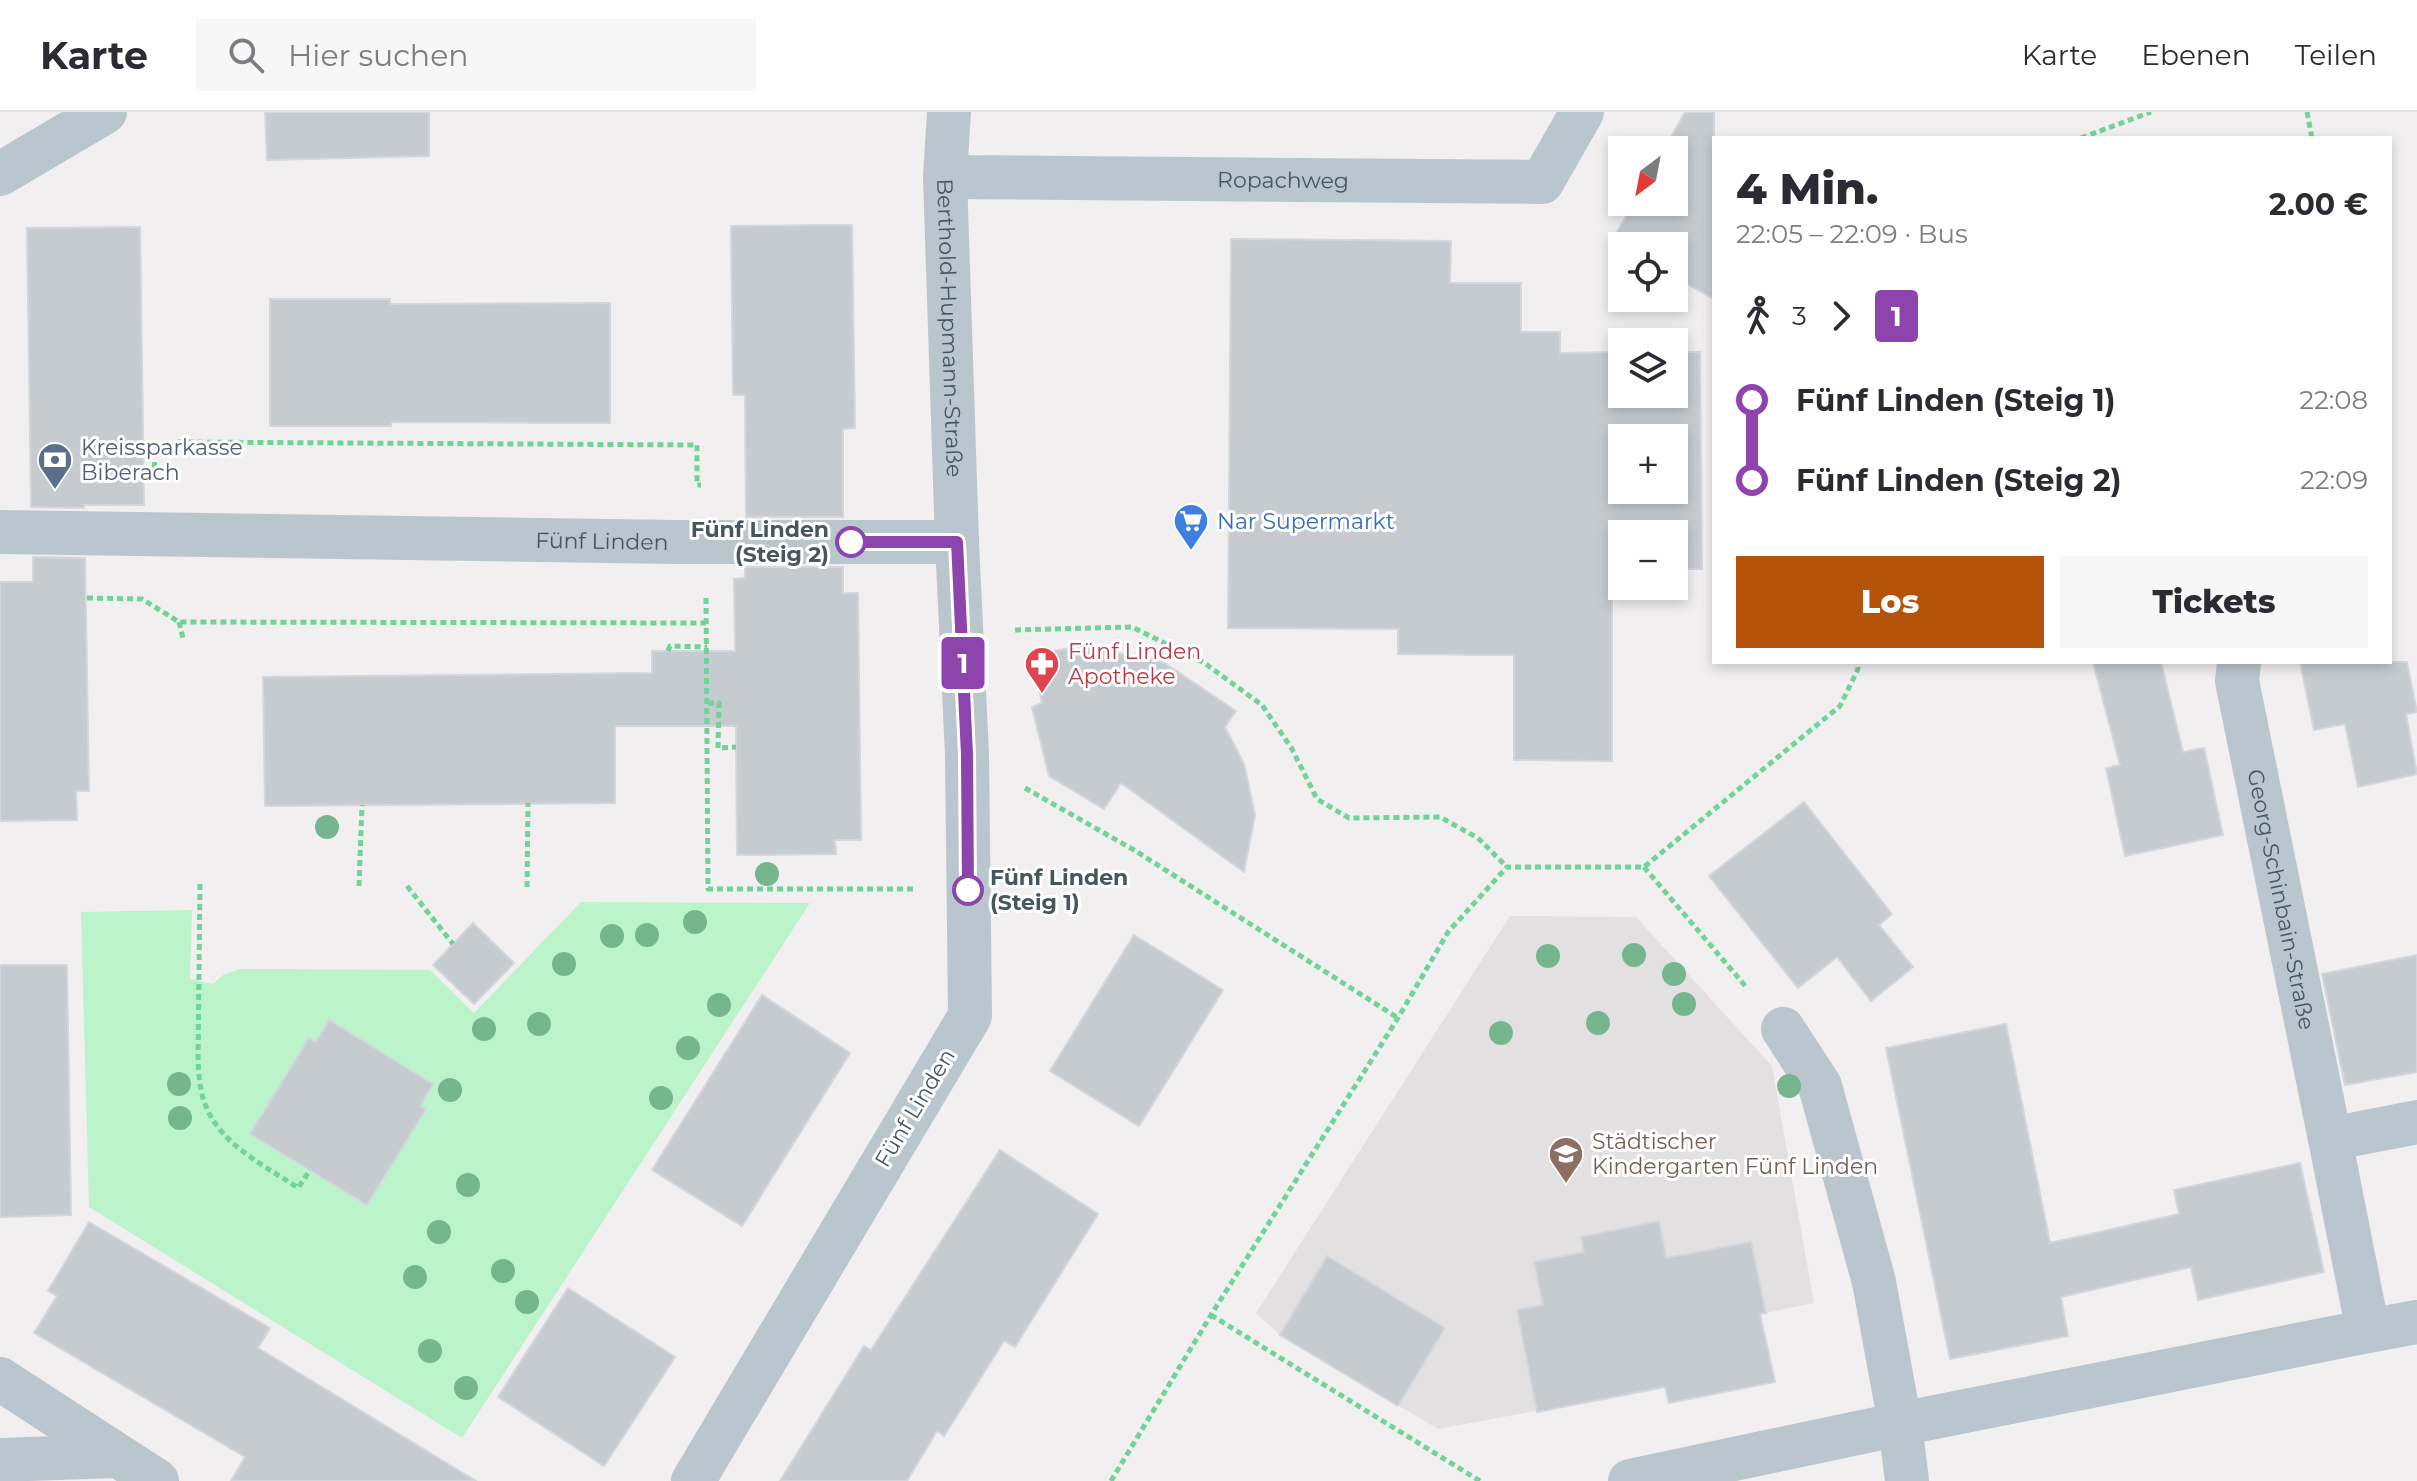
<!DOCTYPE html>
<html lang="de">
<head>
<meta charset="utf-8">
<style>
	body { margin:0; font-family:Montserrat,sans-serif; background:#f7f7f7; color:#2b2b33; height:100vh; display:flex; flex-direction:column; font-size:30px; white-space:nowrap }
	* { box-sizing:border-box; margin:0 }
	p { font-size:26px; color:#7c7c81 }
	.icon { flex:none; width:44px; height:44px; fill:none; stroke:currentColor; stroke-width:2; stroke-linecap:round; stroke-linejoin:round }
	.map { position:relative; flex:1; overflow:hidden }
	.details { position:absolute; left:1712px; top:24px; width:680px; height:528px; display:flex; flex-direction:column; background:#fff; border-radius:0px; box-shadow:0 4px 12px #0003 }
	.details>* { flex:none }
	.badge { padding:0 16px; border-radius:6px; font-size:28px; line-height:52px }
	.needle { width:52px; rotate:212deg }
	.controls { position:absolute; left:1608px; top:24px; display:grid; gap:16px }
	.controls a { display:grid; place-items:center; width:80px; height:80px; border-radius:0px; background:#fff; box-shadow:0 4px 12px #0003; font-size:40px }
	.map>.badge { position:absolute; translate:-50% -50%; box-shadow:0 0 0 4px #fff }
	.legs { display:flex; align-items:center; gap:12px; height:88px; padding:0 24px; font-size:26px }
	.legs p { margin-inline-start:auto }
	.head { display:flex; align-items:center; justify-content:space-between; height:136px; padding:0 24px }
	h1 { font-size:44px; font-weight:800; line-height:60px }
	.primary-button { display:flex; gap:16px; margin-top:auto; padding:16px 24px }
	.primary-button a { flex:1; height:92px; border-radius:0px; background:#b45309; color:#fff; font-size:32px; font-weight:800; line-height:92px; text-align:center }
	.primary-button a+a { background:#f7f7f7; color:#2b2b33 }
	ul { padding:0 24px; list-style:none }
	li { display:flex; align-items:center; gap:28px; height:80px; font-size:30px }
	li i { display:grid; place-items:center; width:12px; height:100%; margin:0 10px; background:currentColor }
	li i::after { content:''; width:20px; height:20px; margin:-10px; border:6px solid; border-radius:50%; background:#fff }
	li p { margin-inline-start:auto }
	li:first-child i { background:linear-gradient(#0000 50%,currentColor 0) }
	li:last-child i { background:linear-gradient(currentColor 50%,#0000 0) }
	header { display:flex; align-items:center; gap:48px; box-sizing:border-box; height:112px; padding:0 40px; background:#fff; border-bottom:2px solid #e1e1e2 }
	header strong { font-size:38px }
	nav { display:flex; gap:44px; margin-inline-start:auto; font-size:28px }
	.search { width:560px; height:72px; background:#f7f7f7; display:flex; align-items:center; gap:20px; box-sizing:border-box; padding:0 28px; border-radius:0px; color:#7c7c81; font-size:30px }
	.map>svg:first-child { display:block }
	.education { fill:#e3e0e2 }
	.green { fill:#bbf3ca }
	.building { fill:#c6cbd0; stroke:#d3d6dc; stroke-width:2; fill-rule:evenodd }
	.lines { fill:none; stroke-linecap:round; stroke-linejoin:round }
	.path { stroke:#70d397; stroke-width:5; stroke-dasharray:6 4; stroke-linecap:butt }
	.minor { stroke:#bac6cd; stroke-width:44 }
	.tree { fill:#76b68e }
	.line-1-casing { stroke:#fff; stroke-width:18 }
	.line-1 { stroke:#8e44ad; stroke-width:12 }
	.stop-1-dot { fill:#fff; stroke:#8e44ad; stroke-width:4 }
	.labels { text-anchor:middle; dominant-baseline:central; stroke-width:6; stroke-linejoin:round; paint-order:stroke }
	.street-label { font-size:22px; fill:#46565f; stroke:#fff }
	.service-label { font-size:22px; fill:#4e5e75; stroke:#fff; text-anchor:start }
	.shop-label { font-size:22px; fill:#366cbe; stroke:#fff; text-anchor:start }
	.stop-label { font-size:22px; font-weight:bold; fill:#46565f; stroke:#fff; text-anchor:end }
	.health-label { font-size:22px; fill:#be3a42; stroke:#fff; text-anchor:start }
	.education-label { font-size:22px; fill:#785e54; stroke:#fff; text-anchor:start }
</style>
</head>
<body>
<header>
<strong>Karte</strong>
<div class="search"><svg class="icon" aria-label="search" viewBox="0 0 24 24"><circle cx="10" cy="10" r="6"/><path d="M15 15l6 6"/></svg>Hier suchen</div>
<nav><a>Karte</a><a>Ebenen</a><a>Teilen</a></nav>
</header>
<div class="map">
<svg width="2417" height="1369" viewBox="0 0 2417 1369">
	<rect width="100%" height="100%" fill="#f2eff0"/>
	<path class="education" d="M 1510,804 L 1636,805 L 1772,954 L 1814,1191 L 1760,1202 L 1775,1270 L 1669,1291 L 1665,1275 L 1438,1317 L 1280,1223 L 1256,1201 Z"/>
	<path class="green" d="M 581,790 L 810,791 L 462,1326 L 89,1095 L 81,800 L 192,798 L 190,867 L 213,872 L 223,863 L 240,857 L 430,858 L 474,901 Z"/>
	<g class="building">
		<path d="M 265,0 L 429,0 L 429,44 L 267,48 Z"/>
		<path d="M 1685,0 L 1714,0 L 1714,187 L 1674,165 L 1674,134 L 1622,135 L 1612,129 L 1634,90 L 1674,90 L 1674,38 L 1664,38 Z"/>
		<path d="M 852,113 L 855,316 L 843,317 L 843,405 L 746,405 L 745,283 L 733,283 L 731,114 Z"/>
		<path d="M 140,115 L 144,393 L 84,393 L 84,396 L 31,395 L 27,116 Z"/>
		<path d="M 1231,127 L 1451,129 L 1450,171 L 1521,171 L 1521,220 L 1560,220 L 1560,241 L 1622,240 L 1622,282 L 1674,282 L 1674,240 L 1700,240 L 1702,457 L 1674,457 L 1674,422 L 1622,422 L 1622,457 L 1612,457 L 1612,649 L 1514,648 L 1514,543 L 1398,542 L 1398,517 L 1228,516 ZM 1622,326 L 1674,326 L 1674,378 L 1622,378 Z"/>
		<path d="M 270,187 L 390,187 L 390,192 L 610,191 L 610,311 L 391,310 L 391,314 L 270,314 Z"/>
		<path d="M 33,445 L 85,446 L 89,679 L 76,679 L 77,708 L 0,709 L 0,470 L 33,470 Z"/>
		<path d="M 745,455 L 843,455 L 843,481 L 858,481 L 861,728 L 835,728 L 836,742 L 737,743 L 736,614 L 615,614 L 615,691 L 265,694 L 263,565 L 652,561 L 652,539 L 735,539 L 734,467 L 745,466 Z"/>
		<path d="M 1085,534 L 1163,550 L 1236,599 L 1225,615 L 1244,652 L 1255,703 L 1244,760 L 1121,671 L 1104,697 L 1049,664 L 1032,595 L 1042,591 L 1032,542 Z"/>
		<path d="M 2093,550 L 2161,550 L 2183,640 L 2204,636 L 2223,723 L 2125,744 L 2106,656 L 2120,653 Z"/>
		<path d="M 2300,550 L 2407,550 L 2417,600 L 2406,602 L 2417,662 L 2358,675 L 2345,612 L 2314,618 Z"/>
		<path d="M 1804,690 L 1892,802 L 1879,813 L 1913,855 L 1871,889 L 1837,845 L 1798,876 L 1709,764 Z"/>
		<path d="M 473,811 L 514,851 L 474,892 L 433,853 Z"/>
		<path d="M 1134,823 L 1223,878 L 1139,1014 L 1050,959 Z"/>
		<path d="M 2417,843 L 2417,960 L 2345,973 L 2322,862 Z"/>
		<path d="M 0,853 L 67,853 L 71,1103 L 0,1105 Z"/>
		<path d="M 762,883 L 850,941 L 742,1114 L 652,1058 Z"/>
		<path d="M 329,908 L 433,972 L 420,994 L 426,997 L 367,1093 L 250,1022 L 309,926 L 316,930 Z"/>
		<path d="M 2006,912 L 2050,1131 L 2179,1102 L 2174,1078 L 2300,1051 L 2324,1160 L 2198,1188 L 2191,1155 L 2061,1185 L 2068,1224 L 1950,1247 L 1886,936 Z"/>
		<path d="M 1000,1038 L 1098,1102 L 1015,1235 L 1004,1229 L 944,1324 L 937,1319 L 907,1369 L 780,1369 L 864,1234 L 871,1238 Z"/>
		<path d="M 1659,1109 L 1666,1146 L 1751,1130 L 1766,1201 L 1760,1202 L 1775,1270 L 1669,1291 L 1665,1275 L 1537,1300 L 1517,1198 L 1543,1193 L 1534,1150 L 1584,1140 L 1581,1125 Z"/>
		<path d="M 89,1110 L 270,1216 L 258,1236 L 476,1369 L 231,1369 L 245,1345 L 34,1221 L 57,1184 L 48,1179 Z"/>
		<path d="M 1327,1144 L 1445,1216 L 1398,1294 L 1280,1223 Z"/>
		<path d="M 568,1176 L 675,1245 L 604,1354 L 498,1285 Z"/>
	</g>
	<g class="lines">
		<g class="path">
			<path d="M 2307,0 L 2312,26"/>
			<path d="M 2081,26 L 2151,0"/>
			<path d="M 154,366 L 155,341 L 177,330 L 697,333 L 697,373 L 701,373"/>
			<path d="M 87,486 L 142,487 L 179,510 L 706,511"/>
			<path d="M 706,486 L 708,777 L 915,777"/>
			<path d="M 179,510 L 183,526"/>
			<path d="M 1015,518 L 1132,515 L 1203,550 L 1262,593 L 1292,637 L 1317,687 L 1349,706 L 1440,705 L 1478,726 L 1507,755"/>
			<path d="M 668,539 L 670,534 L 707,535"/>
			<path d="M 708,591 L 719,591 L 718,636 L 736,635"/>
			<path d="M 1025,676 L 1134,738 L 1398,906"/>
			<path d="M 1644,755 L 1747,876"/>
			<path d="M 200,772 L 198,949 C 199,966 200,983 208,999 C 224,1034 267,1055 298,1076 L 310,1058"/>
			<path d="M 359,774 L 362,693"/>
			<path d="M 407,774 L 453,832"/>
			<path d="M 527,775 L 528,691"/>
			<path d="M 1211,1203 L 1480,1369"/>
			<path d="M 1111,1369 L 1211,1203 L 1398,906 L 1448,820 L 1507,755 L 1644,755 L 1840,594 L 1858,557 L 1857,550"/>
		</g>
		<g class="minor">
			<path id="s1" d="M 949,0 L 945,65 L 957,430"/>
			<path d="M 0,62 L 105,0"/>
			<path id="s2" d="M 945,65 L 1542,70 L 1582,0"/>
			<path id="s3" d="M 0,420 L 676,430 L 957,430 L 967,643 L 970,904 L 693,1369"/>
			<path id="s4" d="M 2239,550 L 2237,569 L 2330,1027"/>
			<path d="M 1783,917 L 1820,974 L 1874,1170 L 1900,1312 L 1907,1369"/>
			<path d="M 2417,1010 L 2330,1027 L 2368,1219 L 2417,1210"/>
			<path d="M 0,1267 L 157,1369"/>
			<path d="M 0,1348 L 116,1344"/>
			<path d="M 1630,1369 L 1900,1312 L 2368,1219"/>
		</g>
	</g>
	<g class="tree">
		<circle cx="327" cy="715" r="12"/>
		<circle cx="767" cy="762" r="12"/>
		<circle cx="695" cy="810" r="12"/>
		<circle cx="647" cy="823" r="12"/>
		<circle cx="612" cy="824" r="12"/>
		<circle cx="1634" cy="843" r="12"/>
		<circle cx="1548" cy="844" r="12"/>
		<circle cx="564" cy="852" r="12"/>
		<circle cx="1674" cy="862" r="12"/>
		<circle cx="1684" cy="892" r="12"/>
		<circle cx="719" cy="893" r="12"/>
		<circle cx="1598" cy="911" r="12"/>
		<circle cx="539" cy="912" r="12"/>
		<circle cx="484" cy="917" r="12"/>
		<circle cx="1501" cy="921" r="12"/>
		<circle cx="688" cy="936" r="12"/>
		<circle cx="179" cy="972" r="12"/>
		<circle cx="1789" cy="974" r="12"/>
		<circle cx="450" cy="978" r="12"/>
		<circle cx="661" cy="986" r="12"/>
		<circle cx="180" cy="1006" r="12"/>
		<circle cx="468" cy="1073" r="12"/>
		<circle cx="439" cy="1120" r="12"/>
		<circle cx="503" cy="1159" r="12"/>
		<circle cx="415" cy="1165" r="12"/>
		<circle cx="527" cy="1190" r="12"/>
		<circle cx="430" cy="1239" r="12"/>
		<circle cx="466" cy="1276" r="12"/>
	</g>
	<g class="lines">
		<defs>
			<path id="line-1" d="M 851,430 L 957,430 L 967,643 L 968,778"/>
		</defs>
		<use href="#line-1" class="line-1-casing"/>
		<use href="#line-1" class="line-1"/>
	</g>
	<defs>
		<symbol id="bank-pin" viewBox="-11 -11 22 30"><path d="M0 17L-7.5 6A9.5 9.5 0 1 1 7.5 6Z" fill="#5c6f8a" stroke="#fff"/><path d="M-6-4H6V4H-6ZM0-2.3a2.3 2.3 0 1 0 0 4.6a2.3 2.3 0 1 0 0-4.6Z" fill="#fff"/></symbol>
		<symbol id="supermarket-pin" viewBox="-11 -11 22 30"><path d="M0 17L-7.5 6A9.5 9.5 0 1 1 7.5 6Z" fill="#3f7fe0" stroke="#fff"/><path d="M-6-5.5h2.5l.6 2H6L4.5 2H-2.5L-4.4-4H-6ZM-1.5 3.2a1.3 1.3 0 1 0 .1 0ZM3 3.2a1.3 1.3 0 1 0 .1 0Z" fill="#fff"/></symbol>
		<symbol id="pharmacy-pin" viewBox="-11 -11 22 30"><path d="M0 17L-7.5 6A9.5 9.5 0 1 1 7.5 6Z" fill="#e0444e" stroke="#fff"/><path d="M-2-6h4v4h4v4h-4v4h-4v-4h-4v-4h4Z" fill="#fff"/></symbol>
		<symbol id="school-pin" viewBox="-11 -11 22 30"><path d="M0 17L-7.5 6A9.5 9.5 0 1 1 7.5 6Z" fill="#8d6e63" stroke="#fff"/><path d="M0-5L7-2L0 1L-7-2ZM-4 1L0 2.5L4 1V4Q0 6-4 4Z" fill="#fff"/></symbol>
	</defs>
	<g fill-rule="evenodd">
		<use href="#bank-pin" x="35" y="328" width="40" height="54"/>
		<use href="#supermarket-pin" x="1171" y="389" width="40" height="54"/>
		<use href="#pharmacy-pin" x="1022" y="532" width="40" height="54"/>
		<use href="#school-pin" x="1546" y="1022" width="40" height="54"/>
	</g>
	<g class="stop-1-dot">
		<circle cx="851" cy="430" r="14"/>
		<circle cx="968" cy="778" r="14"/>
	</g>
	<g class="labels">
		<g class="street-label">
			<text stroke="none"><textPath href="#s2" startOffset="338">Ropachweg</textPath></text>
			<text stroke="none"><textPath href="#s1" startOffset="216">Berthold-Hupmann-Straße</textPath></text>
			<text stroke="none"><textPath href="#s3" startOffset="602">Fünf Linden</textPath></text>
			<text stroke="none"><textPath href="#s4" startOffset="242">Georg-Schinbain-Straße</textPath></text>
			<text transform="translate(915 996) rotate(-59)">Fünf Linden</text>
		</g>
		<g class="service-label">
			<text x="81" y="335">Kreissparkasse<tspan x="81" dy="25">Biberach</tspan></text>
		</g>
		<g class="shop-label">
			<text x="1217" y="409">Nar Supermarkt</text>
		</g>
		<g class="stop-label">
			<text x="829" y="417">Fünf Linden<tspan x="829" dy="25">(Steig 2)</tspan></text>
			<text x="990" y="765" text-anchor="start">Fünf Linden<tspan x="990" dy="25">(Steig 1)</tspan></text>
		</g>
		<g class="health-label">
			<text x="1068" y="539">Fünf Linden<tspan x="1068" dy="25">Apotheke</tspan></text>
		</g>
		<g class="education-label">
			<text x="1592" y="1029">Städtischer<tspan x="1592" dy="25">Kindergarten Fünf Linden</tspan></text>
		</g>
	</g>
</svg>
<div class="controls">
<a><svg class="needle" viewBox="-14 -14 28 28"><path d="M0-13l5 13h-10z" fill="#e53935"/><path d="M0 13l5-13h-10z" fill="#7c7c81"/></svg></a>
<a><svg class="icon" aria-label="locate" viewBox="0 0 24 24"><circle cx="12" cy="12" r="6"/><path d="M12 2v4M12 18v4M2 12h4M18 12h4"/></svg></a>
<a><svg class="icon" aria-label="layers" viewBox="0 0 24 24"><path d="M12 4l9 5-9 5-9-5zM3 14l9 5 9-5"/></svg></a>
<a>+</a>
<a>−</a>
</div>
<b class="badge" style="left:963px;top:551px;background:#8e44ad;color:#fff">1</b>
<section class="details">
<div class="head"><div><h1>4 Min.</h1><p>22:05 – 22:09 · Bus</p></div><b>2.00 €</b></div>
<div class="legs"><svg class="icon" aria-label="walk" viewBox="0 0 24 24"><circle cx="13" cy="4" r="2"/><path d="M13 8l-2 6 4 7M11 14l-3 7M7 12l3-4h3l4 4"/></svg>3<svg class="icon" aria-label="forward" viewBox="0 0 24 24"><path d="M9 5l7 7-7 7"/></svg><b class="badge" style="background:#8e44ad;color:#fff">1</b></div>
<ul>
<li><i style="color:#8e44ad"></i><b>Fünf Linden (Steig 1)</b><p>22:08</p></li>
<li><i style="color:#8e44ad"></i><b>Fünf Linden (Steig 2)</b><p>22:09</p></li>
</ul>
<div class="primary-button"><a>Los</a><a>Tickets</a></div>
</section>
</div>
</body>
</html>
